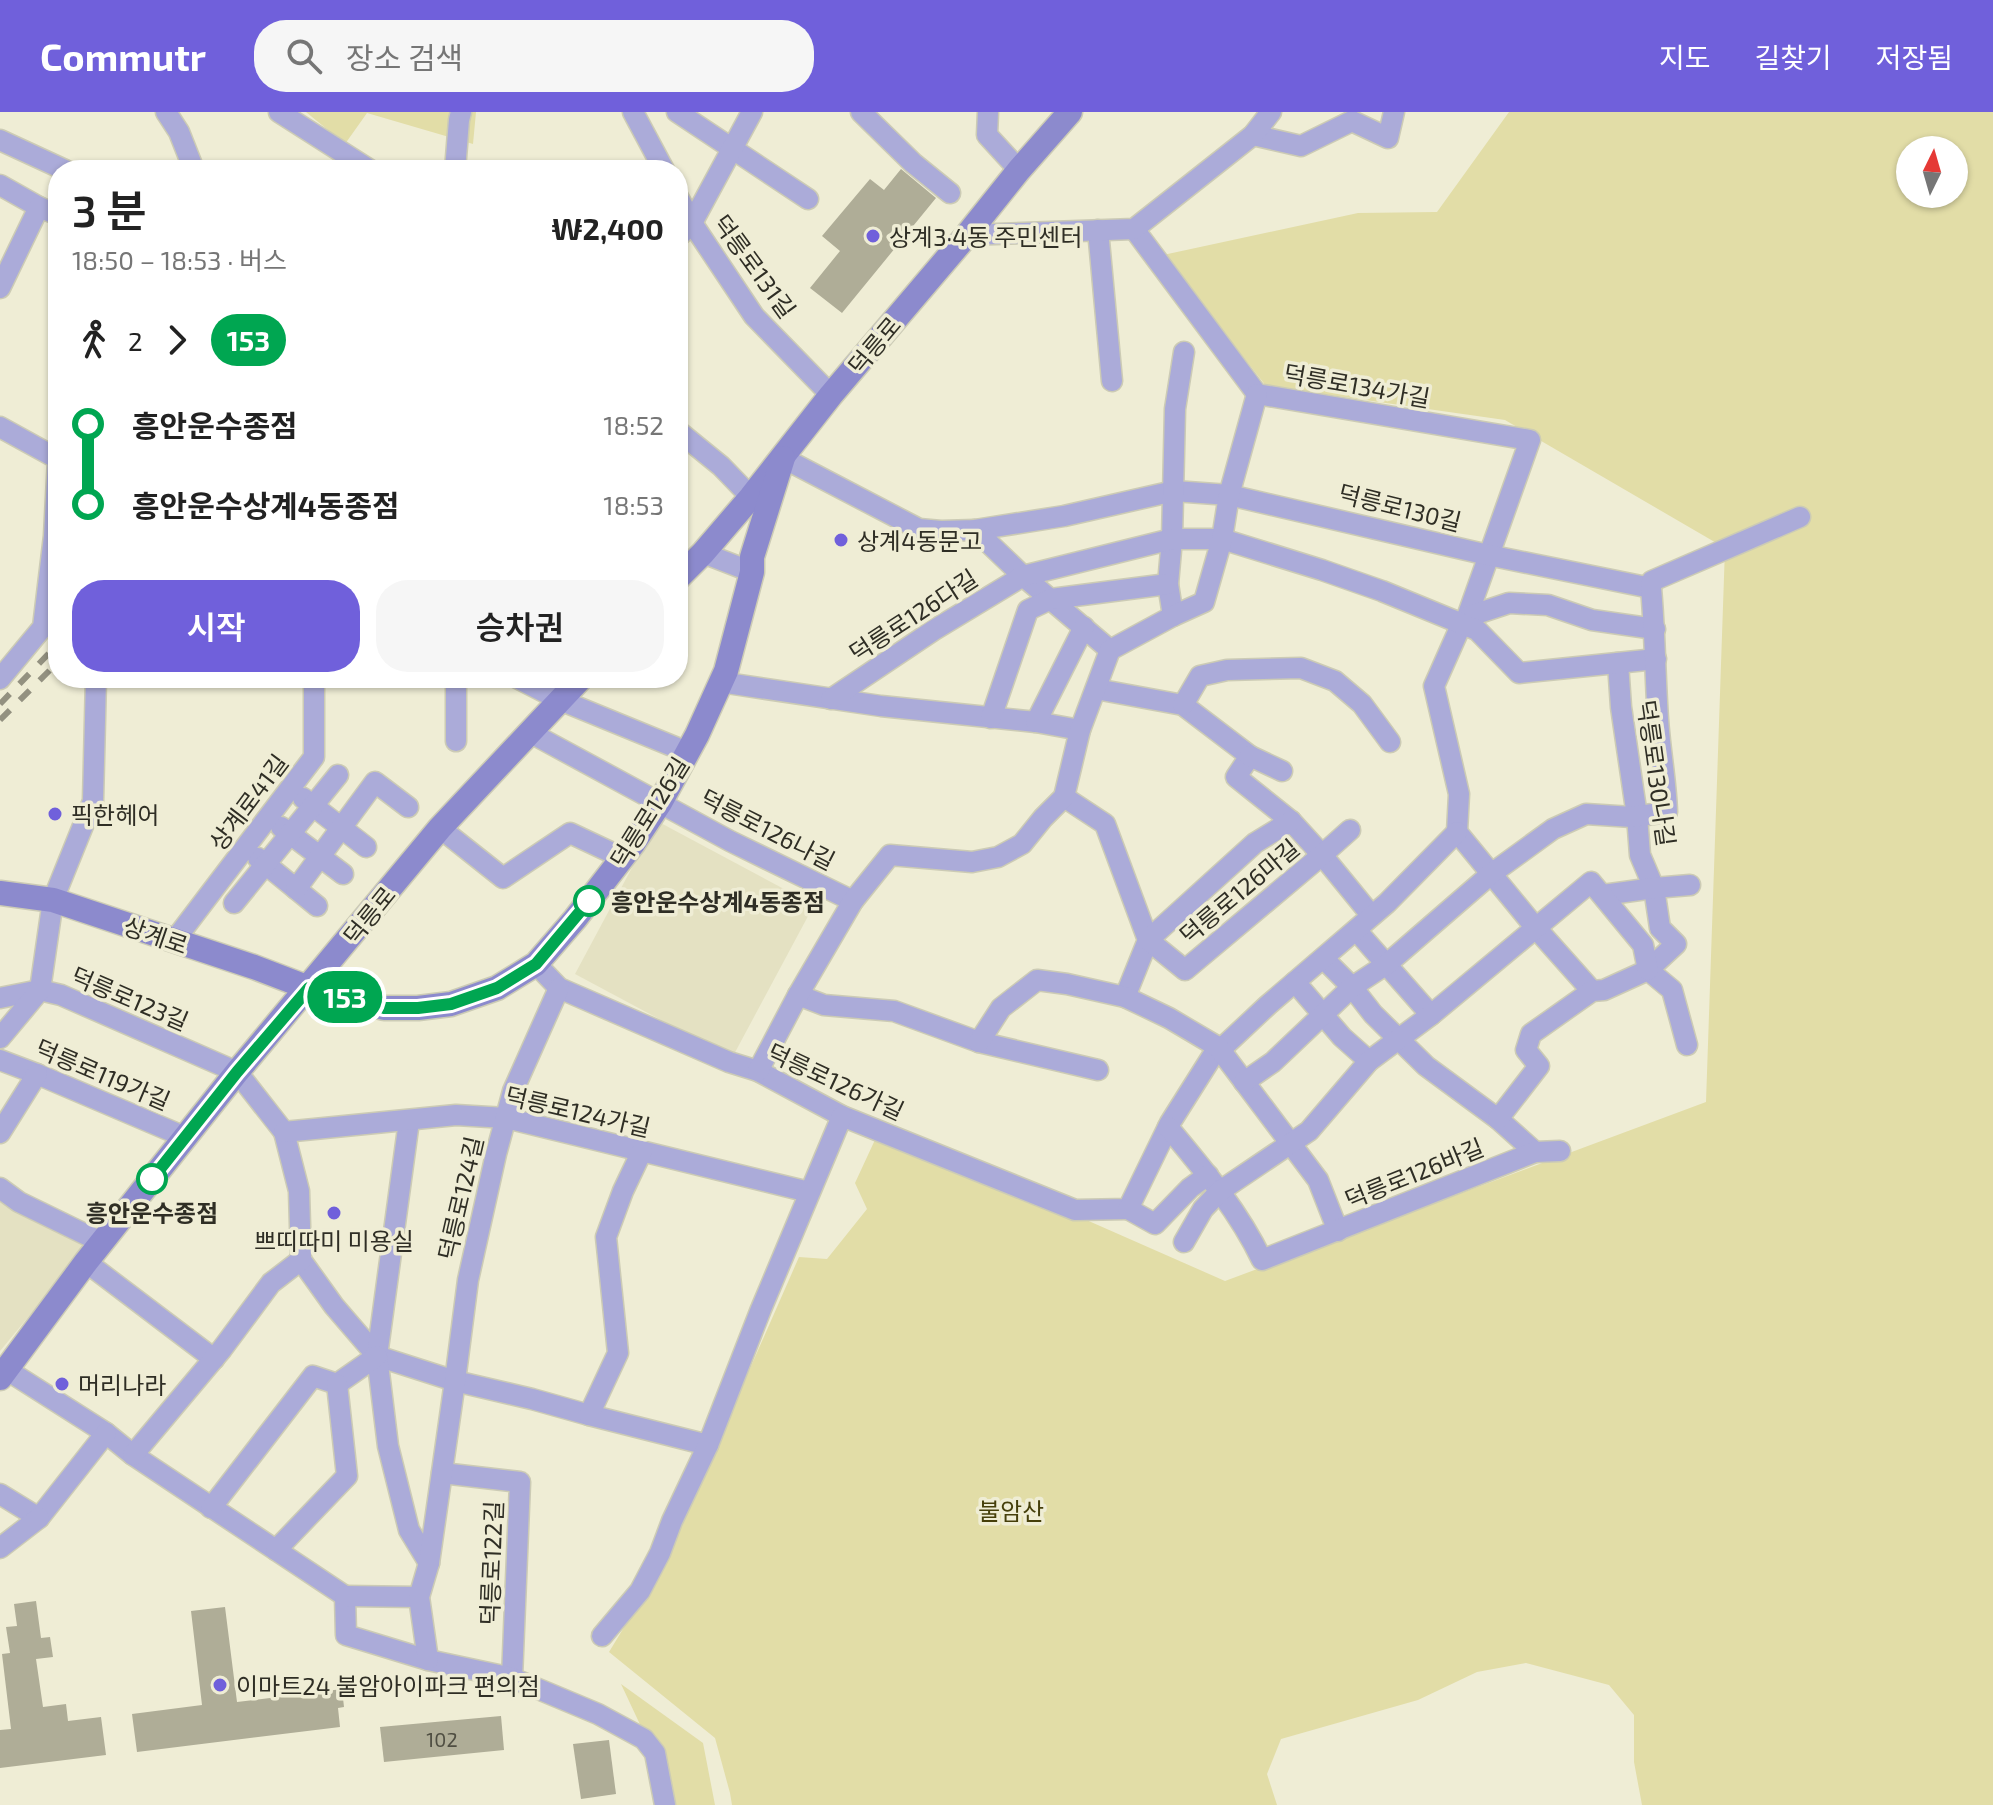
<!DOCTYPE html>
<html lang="ko">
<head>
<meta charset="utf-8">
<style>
	body { margin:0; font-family:"Exo 2","Noto Sans KR",sans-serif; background:#f6f6f6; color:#222; height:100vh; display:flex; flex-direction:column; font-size:30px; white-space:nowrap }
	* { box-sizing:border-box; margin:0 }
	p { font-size:26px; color:#767676 }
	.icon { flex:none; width:44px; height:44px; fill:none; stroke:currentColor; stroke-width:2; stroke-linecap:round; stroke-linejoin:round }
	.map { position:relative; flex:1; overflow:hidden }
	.side { position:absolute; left:48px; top:48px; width:640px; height:528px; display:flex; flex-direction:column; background:#fff; border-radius:32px; box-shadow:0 2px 6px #0004 }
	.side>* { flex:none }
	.badge { padding:0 16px; border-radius:26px; font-size:28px; line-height:52px }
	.needle { width:52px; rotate:5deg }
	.fabs { position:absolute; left:1896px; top:24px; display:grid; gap:16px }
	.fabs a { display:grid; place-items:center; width:72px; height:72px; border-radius:50%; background:#fff; box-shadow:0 2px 6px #0004; font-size:40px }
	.map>.badge { position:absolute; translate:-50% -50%; box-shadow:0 0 0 4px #fff }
	.legs { display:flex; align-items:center; gap:12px; height:88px; padding:0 24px; font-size:26px }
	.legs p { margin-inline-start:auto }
	.summary { display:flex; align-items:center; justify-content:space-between; height:136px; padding:0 24px }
	h1 { font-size:44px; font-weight:600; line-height:60px }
	.button { display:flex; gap:16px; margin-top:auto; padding:16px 24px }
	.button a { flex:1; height:92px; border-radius:32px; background:#7060db; color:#fff; font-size:32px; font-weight:600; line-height:92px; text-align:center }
	.button a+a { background:#f6f6f6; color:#222 }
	ul { padding:0 24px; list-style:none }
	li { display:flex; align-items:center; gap:28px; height:80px; font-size:30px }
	li i { display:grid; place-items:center; width:12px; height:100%; margin:0 10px; background:currentColor }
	li i::after { content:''; width:20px; height:20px; margin:-10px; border:6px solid; border-radius:50%; background:#fff }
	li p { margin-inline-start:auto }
	li:first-child i { background:linear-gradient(#0000 50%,currentColor 0) }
	li:last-child i { background:linear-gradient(currentColor 50%,#0000 0) }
	header { display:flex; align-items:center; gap:48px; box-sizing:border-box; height:112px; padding:0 40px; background:#7060db; color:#fff }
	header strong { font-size:38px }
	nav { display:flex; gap:44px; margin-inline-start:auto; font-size:28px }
	.search { width:560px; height:72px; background:#f6f6f6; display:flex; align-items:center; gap:20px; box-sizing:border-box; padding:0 28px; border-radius:32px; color:#767676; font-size:30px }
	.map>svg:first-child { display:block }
	.built { fill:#e4e1c2 }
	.green { fill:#e2dda7; fill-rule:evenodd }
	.building { fill:#afad97 }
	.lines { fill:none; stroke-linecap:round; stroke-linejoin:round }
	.minor-casing { stroke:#cccbb5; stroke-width:23 }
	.secondary-casing { stroke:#cccbb5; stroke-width:27 }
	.minor { stroke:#ababd9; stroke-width:20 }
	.secondary { stroke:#8c8acd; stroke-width:24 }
	.rail { stroke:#939180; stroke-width:6; stroke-dasharray:14 14; stroke-linecap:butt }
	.line-1-casing { stroke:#fff; stroke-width:18 }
	.line-1 { stroke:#00a651; stroke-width:12 }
	.poi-dot { fill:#7060db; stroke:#efedd5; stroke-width:3 }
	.stop-1-dot { fill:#fff; stroke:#00a651; stroke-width:4 }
	.labels { text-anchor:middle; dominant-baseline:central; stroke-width:7; stroke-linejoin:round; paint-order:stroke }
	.number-label { font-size:20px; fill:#4f4e42 }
	.poi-label { font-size:24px; fill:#2f2e25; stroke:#efedd5; text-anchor:start }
	.street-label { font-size:24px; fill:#2f2e25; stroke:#efedd5 }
	.stop-label { font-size:24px; font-weight:bold; fill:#2f2e25; stroke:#efedd5; text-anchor:start }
	.park-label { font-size:24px; fill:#453f0a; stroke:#efedd5 }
</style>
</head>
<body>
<header>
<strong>Commutr</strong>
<div class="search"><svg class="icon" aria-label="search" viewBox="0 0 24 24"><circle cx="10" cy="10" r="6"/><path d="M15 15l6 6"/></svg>장소 검색</div>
<nav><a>지도</a><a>길찾기</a><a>저장됨</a></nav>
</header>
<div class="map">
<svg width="1993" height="1693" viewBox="0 0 1993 1693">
	<rect width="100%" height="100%" fill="#efedd5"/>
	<g class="built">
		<path d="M 657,709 L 814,793 L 732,946 L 575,862 Z"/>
		<path d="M 0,1081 L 88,1133 L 0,1239 Z"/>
	</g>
	<g class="green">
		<path d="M 306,0 L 476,0 L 473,32 L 367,1 L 345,32 Z"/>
		<path d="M 1509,0 L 1993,0 L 1993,1693 L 1642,1693 L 1634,1650 L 1634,1603 L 1609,1573 L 1526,1551 L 1477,1560 L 1418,1588 L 1281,1627 L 1267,1662 L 1277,1693 L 732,1693 L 730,1681 L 715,1626 L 609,1540 L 668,1443 L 799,1145 L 827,1147 L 867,1097 L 855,1071 L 880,1017 L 1225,1169 L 1706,990 L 1725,436 L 1505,308 L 1266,274 L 1163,143 L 1358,101 L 1437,100 ZM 1910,38 L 1954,38 L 1954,82 L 1910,82 Z"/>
		<path d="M 621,1572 L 703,1631 L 715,1693 L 666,1693 L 652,1638 Z"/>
	</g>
	<g class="building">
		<path d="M 901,57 L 936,86 L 842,201 L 810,176 L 840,139 L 822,124 L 870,67 L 884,78 Z"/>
		<path d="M 36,1489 L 41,1526 L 50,1525 L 53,1545 L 36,1547 L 43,1595 L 66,1592 L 68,1609 L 101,1605 L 106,1643 L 0,1656 L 0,1618 L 11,1617 L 2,1542 L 10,1541 L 6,1515 L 17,1514 L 14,1492 Z"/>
		<path d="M 225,1495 L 237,1590 L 342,1577 L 344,1595 L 338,1596 L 340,1615 L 137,1640 L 132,1602 L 202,1593 L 191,1499 Z"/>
		<path d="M 501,1604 L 504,1638 L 384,1650 L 380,1615 Z"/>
		<path d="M 609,1628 L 616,1682 L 581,1687 L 573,1632 Z"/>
	</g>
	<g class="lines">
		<defs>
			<g id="minor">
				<path d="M 166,0 L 179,20 L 194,58"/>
				<path d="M 279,0 L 370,58"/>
				<path d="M 633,0 L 664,58"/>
				<path d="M 677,0 L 808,87"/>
				<path d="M 861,0 L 913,51 L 950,81"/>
				<path d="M 988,0 L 987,23 L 1019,58"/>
				<path d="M 1253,23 L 1301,34 L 1352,9 L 1388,26 L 1394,0"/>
				<path d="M 0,28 L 65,58"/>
				<path d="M 455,58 L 459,8 L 461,0"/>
				<path d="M 0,73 L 39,95"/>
				<path d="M 678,85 L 692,111 L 754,204 L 831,283"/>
				<path d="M 1134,117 L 1257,282 L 1530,328 L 1467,505 L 1462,511 L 1434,574 L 1459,682 L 1457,720"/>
				<path d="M 1098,118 L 1112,269"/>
				<path d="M 967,123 L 1134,117 L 1253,23 L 1271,0"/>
				<path d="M 678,125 L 692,111 L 752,0"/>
				<path d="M 0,176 L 39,95 L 58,103"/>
				<path d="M 0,315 L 58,347 L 54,424 L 43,515 L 0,567"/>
				<path d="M 678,319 L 721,354 L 751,385"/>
				<path d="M 783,346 L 919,417 L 941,419 L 975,418 L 1064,404 L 1174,379 L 1229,383 L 1488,443 L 1651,476"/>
				<path d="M 975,418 L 1023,464 L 1110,538"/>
				<path d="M 703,441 L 752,460"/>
				<path d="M 1173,504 L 1168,472 L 1172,427 L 1175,297 L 1184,240"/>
				<path d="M 1467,505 L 1509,491 L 1548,493 L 1592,508 L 1655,517"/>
				<path d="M 1618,551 L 1621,595 L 1637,704 L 1640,743 L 1654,776 L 1660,816 L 1676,832 L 1648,858"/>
				<path d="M 456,566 L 456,629"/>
				<path d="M 517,566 L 560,588 L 687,640"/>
				<path d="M 720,570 L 881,594 L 1036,610 L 1080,618"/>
				<path d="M 1096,577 L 1183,593 L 1250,644 L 1236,665 L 1291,709 L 1322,743 L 1371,803"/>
				<path d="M 831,587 L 934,518 L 1023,464 L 1172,427 L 1222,427 L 1322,458 L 1382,479 L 1477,518 L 1519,561 L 1656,547"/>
				<path d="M 1183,593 L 1200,564 L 1227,558 L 1301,556 L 1335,569 L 1362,592 L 1390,630"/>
				<path d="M 991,606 L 1028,498 L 1051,487 L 1168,472"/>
				<path d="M 1036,610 L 1084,515"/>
				<path d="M 529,620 L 730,729 L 853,789"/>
				<path d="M 1250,644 L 1282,659"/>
				<path d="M 1064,685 L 1105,712 L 1148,828 L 1125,885"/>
				<path d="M 303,686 L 366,735"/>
				<path d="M 1291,709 L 1255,731 L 1148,828 L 1185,858 L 1322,743 L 1350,718"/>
				<path d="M 281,715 L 343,762"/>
				<path d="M 440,716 L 503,766 L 570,721 L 623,746"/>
				<path d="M 1457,720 L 1535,815 L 1592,879"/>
				<path d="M 258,746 L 317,794"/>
				<path d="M 296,777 L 375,670 L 408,695"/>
				<path d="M 1603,783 L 1654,776 L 1690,773"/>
				<path d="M 234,791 L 338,663"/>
				<path d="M 1356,818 L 1431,903"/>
				<path d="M 174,829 L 314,645 L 314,566"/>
				<path d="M 1324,847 L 1352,875 L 1373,902 L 1426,954 L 1498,1007 L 1535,1040"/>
				<path d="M 536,852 L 559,876 L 729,950 L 758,959 L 842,1004 L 1075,1098 L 1128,1097 L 1170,1011 L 1218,935 L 1221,937 L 1268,893 L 1387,791 L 1457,720"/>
				<path d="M 1295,870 L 1342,925 L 1369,949"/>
				<path d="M 798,883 L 824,893 L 894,899 L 979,930 L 1098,958"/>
				<path d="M 0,886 L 40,878 L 61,883 L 237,960 L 284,1020 L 299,1079 L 301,1148 L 334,1194 L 377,1244 L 455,1269 L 532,1287 L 589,1303 L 708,1333"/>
				<path d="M 0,926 L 40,878 L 53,788 L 93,689 L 96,566"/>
				<path d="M 979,930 L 1001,896 L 1037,868 L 1067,872 L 1125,885 L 1169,906 L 1218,935 L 1318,1068 L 1338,1119"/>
				<path d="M 0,948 L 37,962 L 185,1025"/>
				<path d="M 758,959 L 798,883 L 853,789 L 890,743 L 972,750 L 998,745 L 1022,732 L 1043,706 L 1064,685 L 1080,618 L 1110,538 L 1173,504 L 1204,490 L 1222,427 L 1229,383 L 1257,282"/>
				<path d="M 1244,970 L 1273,950 L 1352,875 L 1387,852 L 1491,762 L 1553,717 L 1586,702 L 1632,705 L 1667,700 C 1666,669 1660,638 1658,607 C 1655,563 1655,520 1651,476 L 1652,469 L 1800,405"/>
				<path d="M 1498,1007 L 1539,954 L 1526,938 L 1531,922 L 1592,879 L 1604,878 L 1648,858 L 1672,878 L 1687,933"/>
				<path d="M 409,1009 L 377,1244 L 388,1334 L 409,1418 L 429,1451"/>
				<path d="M 1168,1015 C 1203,1057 1238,1098 1262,1148 L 1535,1040 L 1560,1039"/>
				<path d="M 284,1020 L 456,1003 L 506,1006 L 809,1080"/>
				<path d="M 0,1021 L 37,962"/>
				<path d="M 0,1076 L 19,1090 L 101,1130"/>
				<path d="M 1128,1097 L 1155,1112 L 1190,1076 L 1208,1063"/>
				<path d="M 1184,1130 L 1203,1097 L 1220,1079 L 1309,1019 L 1369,949 L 1431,903 L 1591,770 L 1643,833 L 1648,858"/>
				<path d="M 86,1150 L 214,1247"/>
				<path d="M 7,1258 L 106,1321 L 133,1343 L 345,1484"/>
				<path d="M 589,1303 L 618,1241 L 606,1125 L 623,1079 L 642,1039"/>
				<path d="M 133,1343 L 222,1237 L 271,1171 L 301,1148"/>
				<path d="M 442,1361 L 520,1370 L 512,1566"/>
				<path d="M 0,1382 L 39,1406 L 106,1321"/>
				<path d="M 211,1396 L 313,1264 L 337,1272 L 377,1244"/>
				<path d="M 0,1436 L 39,1406"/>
				<path d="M 276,1438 L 347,1364 L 337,1272"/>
				<path d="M 345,1484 L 346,1523 L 428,1548 L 512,1566 L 598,1602 L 644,1627 L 655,1641 L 665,1693"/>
				<path d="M 345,1484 L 419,1485"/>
				<path d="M 602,1524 L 640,1479 L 660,1441 L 672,1409 L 708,1333 L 761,1197 L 842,1004"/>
				<path d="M 428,1548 L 419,1485 L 429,1451 L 455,1269 L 468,1168 L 496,1042 L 513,979 L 559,876"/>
			</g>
			<g id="secondary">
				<path d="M 678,466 L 703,441 L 751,385 L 831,283 L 967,123 L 1019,58 L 1070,0"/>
				<path d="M 0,781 L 53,788 L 254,855 L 309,876 L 384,896 L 418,896 L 451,892 L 497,876 L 536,852 L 575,807 L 633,732 L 660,691 L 697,623 L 726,559 L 752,460 L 752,445 L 783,346"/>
				<path d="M 0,1266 L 86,1150 L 237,960 L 440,716 L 581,566"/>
			</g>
		</defs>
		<use href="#minor" class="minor-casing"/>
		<use href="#secondary" class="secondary-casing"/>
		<use href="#minor" class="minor"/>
		<use href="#secondary" class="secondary"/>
		<g class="rail">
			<path d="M 0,592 L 58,532"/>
			<path d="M 0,608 L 58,550"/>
		</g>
	</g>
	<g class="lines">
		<defs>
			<path id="line-1" d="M 152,1067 L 237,960 L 309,876 L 384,896 L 418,896 L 451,892 L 497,876 L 536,852 L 589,789"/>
		</defs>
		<use href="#line-1" class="line-1-casing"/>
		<use href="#line-1" class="line-1"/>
	</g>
	<g class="poi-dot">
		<circle cx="873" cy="124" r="8"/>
		<circle cx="841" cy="428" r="8"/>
		<circle cx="55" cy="702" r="8"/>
		<circle cx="334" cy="1101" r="8"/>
		<circle cx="62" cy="1272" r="8"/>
		<circle cx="220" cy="1573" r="8"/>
	</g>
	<g class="stop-1-dot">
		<circle cx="589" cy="789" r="14"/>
		<circle cx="152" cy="1067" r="14"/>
	</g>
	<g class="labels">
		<g class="number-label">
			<text x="442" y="1627">102</text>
		</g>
		<g class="poi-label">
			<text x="889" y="124">상계3·4동 주민센터</text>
			<text x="857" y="428">상계4동문고</text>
			<text x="71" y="702">픽한헤어</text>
			<text x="334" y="1128" text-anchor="middle">쁘띠따미 미용실</text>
			<text x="78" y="1272">머리나라</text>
			<text x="236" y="1573">이마트24 불암아이파크 편의점</text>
		</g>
		<g class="street-label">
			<text transform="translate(755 154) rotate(54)">덕릉로131길</text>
			<text transform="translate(874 233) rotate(-50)">덕릉로</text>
			<text transform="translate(1357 273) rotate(10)">덕릉로134가길</text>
			<text transform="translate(1400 395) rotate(14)">덕릉로130길</text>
			<text transform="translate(913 503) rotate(-33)">덕릉로126다길</text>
			<text transform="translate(1657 661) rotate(82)">덕릉로130나길</text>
			<text transform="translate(248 690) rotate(-53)">상계로41길</text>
			<text transform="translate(649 700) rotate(-58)">덕릉로126길</text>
			<text transform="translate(768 717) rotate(27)">덕릉로126나길</text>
			<text transform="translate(1239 779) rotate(-40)">덕릉로126마길</text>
			<text transform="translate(369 803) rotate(-51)">덕릉로</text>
			<text transform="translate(156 823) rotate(19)">상계로</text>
			<text transform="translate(130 886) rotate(23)">덕릉로123길</text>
			<text transform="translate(103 962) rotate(23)">덕릉로119가길</text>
			<text transform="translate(836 969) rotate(25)">덕릉로126가길</text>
			<text transform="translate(578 999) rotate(13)">덕릉로124가길</text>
			<text transform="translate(1414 1061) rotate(-22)">덕릉로126바길</text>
			<text transform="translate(460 1086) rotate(-77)">덕릉로124길</text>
			<text transform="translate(491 1451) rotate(-88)">덕릉로122길</text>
		</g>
		<g class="stop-label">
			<text x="611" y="789">흥안운수상계4동종점</text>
			<text x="152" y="1100" text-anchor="middle">흥안운수종점</text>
		</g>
		<g class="park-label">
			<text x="1011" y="1398">불암산</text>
		</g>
	</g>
</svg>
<div class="fabs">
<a><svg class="needle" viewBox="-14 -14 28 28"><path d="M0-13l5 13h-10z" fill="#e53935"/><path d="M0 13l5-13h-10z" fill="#767676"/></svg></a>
</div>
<b class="badge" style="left:345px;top:885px;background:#00a651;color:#fff">153</b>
<section class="side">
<div class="summary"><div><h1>3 분</h1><p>18:50 – 18:53 · 버스</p></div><b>₩2,400</b></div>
<div class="legs"><svg class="icon" aria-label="walk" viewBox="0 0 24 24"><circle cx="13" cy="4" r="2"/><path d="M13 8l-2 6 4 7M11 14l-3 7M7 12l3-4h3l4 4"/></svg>2<svg class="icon" aria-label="forward" viewBox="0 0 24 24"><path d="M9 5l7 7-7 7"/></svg><b class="badge" style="background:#00a651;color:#fff">153</b></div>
<ul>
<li><i style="color:#00a651"></i><b>흥안운수종점</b><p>18:52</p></li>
<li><i style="color:#00a651"></i><b>흥안운수상계4동종점</b><p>18:53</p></li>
</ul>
<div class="button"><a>시작</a><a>승차권</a></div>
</section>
</div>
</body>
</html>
